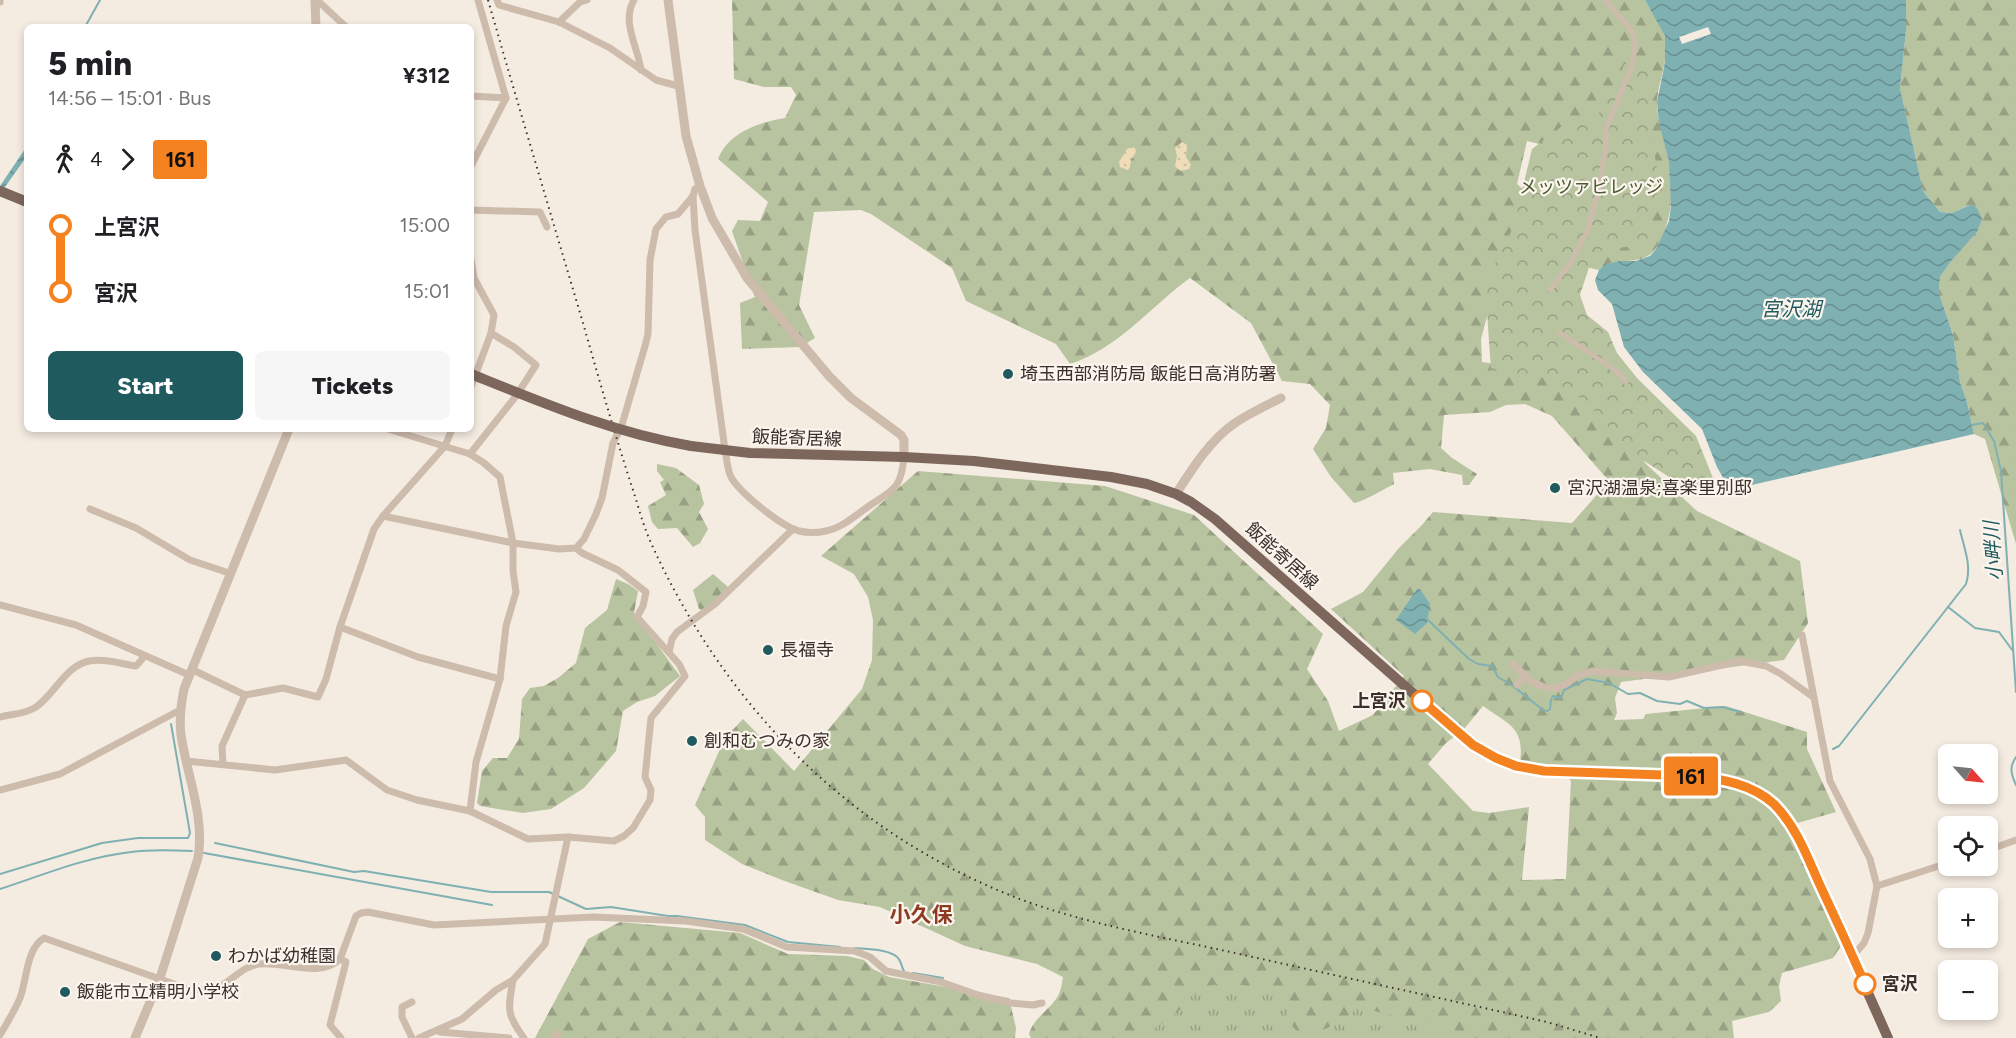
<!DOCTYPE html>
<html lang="en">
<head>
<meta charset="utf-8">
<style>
	body { margin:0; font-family:Figtree,"Noto Sans JP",sans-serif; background:#f6f6f6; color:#202124; height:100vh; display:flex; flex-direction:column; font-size:22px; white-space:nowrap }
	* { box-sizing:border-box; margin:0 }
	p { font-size:20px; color:#757577 }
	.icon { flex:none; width:33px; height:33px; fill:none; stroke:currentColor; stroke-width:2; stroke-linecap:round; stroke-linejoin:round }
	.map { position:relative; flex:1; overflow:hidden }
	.drawer { position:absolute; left:24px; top:24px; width:450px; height:408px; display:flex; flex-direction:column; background:#fff; border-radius:9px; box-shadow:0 3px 9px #0003 }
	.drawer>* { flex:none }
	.badge { padding:0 12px; border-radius:4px; font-size:21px; line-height:39px }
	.needle { width:39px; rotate:117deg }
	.tools { position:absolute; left:1938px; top:744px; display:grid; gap:12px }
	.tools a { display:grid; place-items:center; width:60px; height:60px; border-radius:9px; background:#fff; box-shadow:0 3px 9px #0003; font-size:30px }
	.map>.badge { position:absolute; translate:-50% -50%; box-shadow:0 0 0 3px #fff }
	.legs { display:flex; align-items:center; gap:9px; height:66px; padding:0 24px; font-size:20px }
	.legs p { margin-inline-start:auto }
	.overview { display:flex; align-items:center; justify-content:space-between; height:102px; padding:0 24px }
	h1 { font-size:33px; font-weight:800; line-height:45px }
	.button { display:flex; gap:12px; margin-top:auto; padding:12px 24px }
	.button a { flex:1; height:69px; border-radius:9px; background:#1f5a5e; color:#fff; font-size:24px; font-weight:800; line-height:69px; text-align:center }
	.button a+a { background:#f6f6f6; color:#202124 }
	ul { padding:0 24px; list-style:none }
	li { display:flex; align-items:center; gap:21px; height:66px; font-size:22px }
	li i { display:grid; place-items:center; width:9px; height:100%; margin:0 8px; background:currentColor }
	li i::after { content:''; width:15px; height:15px; margin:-8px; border:4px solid; border-radius:50%; background:#fff }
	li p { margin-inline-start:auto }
	li:first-child i { background:linear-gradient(#0000 50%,currentColor 0) }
	li:last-child i { background:linear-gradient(currentColor 50%,#0000 0) }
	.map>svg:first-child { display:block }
	.grass { fill:url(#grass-tufts) }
	.forest { fill:url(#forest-firs); fill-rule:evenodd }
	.sand { fill:url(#sand-dots) }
	.park { fill:url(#park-crowns) }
	.water { fill:url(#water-waves) }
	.pier { fill:#f4ebe1 }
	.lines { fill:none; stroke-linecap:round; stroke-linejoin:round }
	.stream { stroke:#7fb0b2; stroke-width:2 }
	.pedestrian { stroke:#cdbbac; stroke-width:5 }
	.minor { stroke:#cdbbac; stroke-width:7 }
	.tertiary { stroke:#cdbbac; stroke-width:9 }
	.primary { stroke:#7d675c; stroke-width:10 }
	.rail { stroke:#3b302b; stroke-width:2; stroke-dasharray:1.5 4.5; stroke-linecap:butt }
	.primary-bridge { stroke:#7d675c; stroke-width:10 }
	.line-1-casing { stroke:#fff; stroke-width:14 }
	.line-1 { stroke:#f58220; stroke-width:9 }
	.poi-dot { fill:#1f5a5e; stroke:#fbf5ee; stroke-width:2 }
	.stop-1-dot { fill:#fff; stroke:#f58220; stroke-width:3 }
	.labels { text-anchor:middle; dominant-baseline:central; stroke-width:4.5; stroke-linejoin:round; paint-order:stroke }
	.park-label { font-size:18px; fill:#4a5a2e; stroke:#fbf5ee }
	.poi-label { font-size:18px; fill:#3b302b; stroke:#fbf5ee; text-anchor:start }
	.street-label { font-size:18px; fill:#3b302b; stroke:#fbf5ee }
	.stop-label { font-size:18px; font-weight:bold; fill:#3b302b; stroke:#fbf5ee; text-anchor:end }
	.water-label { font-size:20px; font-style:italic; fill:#1f5a5e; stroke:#fbf5ee }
	.quarter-label { font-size:21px; font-weight:bold; fill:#8c3b22; stroke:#fbf5ee }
</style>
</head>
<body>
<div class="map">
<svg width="2016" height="1038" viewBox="0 0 2016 1038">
	<defs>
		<pattern id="grass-tufts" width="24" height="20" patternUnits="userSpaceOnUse" patternTransform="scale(1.5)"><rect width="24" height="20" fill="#b8c4a0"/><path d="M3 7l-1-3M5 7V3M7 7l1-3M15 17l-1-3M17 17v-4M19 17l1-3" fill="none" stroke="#97a083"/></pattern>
		<pattern id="forest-firs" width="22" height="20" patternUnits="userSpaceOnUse" patternTransform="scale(1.5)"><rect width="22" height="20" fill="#b8c4a0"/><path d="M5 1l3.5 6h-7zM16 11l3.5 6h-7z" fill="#97a083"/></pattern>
		<pattern id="sand-dots" width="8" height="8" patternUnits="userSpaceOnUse" patternTransform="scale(1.5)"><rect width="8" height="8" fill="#efdcb8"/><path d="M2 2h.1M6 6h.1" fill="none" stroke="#cebd9e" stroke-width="1.8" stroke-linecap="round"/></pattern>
		<pattern id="park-crowns" width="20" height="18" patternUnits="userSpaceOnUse" patternTransform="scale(1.5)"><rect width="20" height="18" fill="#b8c4a0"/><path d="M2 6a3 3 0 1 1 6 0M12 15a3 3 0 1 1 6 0" fill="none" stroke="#97a083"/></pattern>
		<pattern id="water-waves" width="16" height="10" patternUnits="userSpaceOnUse" patternTransform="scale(1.5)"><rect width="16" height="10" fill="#7fb0b2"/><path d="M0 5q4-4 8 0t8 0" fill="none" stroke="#699091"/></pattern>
	</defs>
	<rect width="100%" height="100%" fill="#f4ebe1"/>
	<path class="grass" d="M 1223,973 L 1521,1038 L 1112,1038 Z"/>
	<g class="forest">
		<path d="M 732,0 L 1645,0 C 1651,11 1662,25 1665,37 C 1670,60 1657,82 1657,105 C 1658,124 1665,141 1669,159 C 1675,188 1672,223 1656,248 C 1642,269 1615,254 1599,270 L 1576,265 L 1597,122 L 1565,150 L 1527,141 L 1517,184 L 1534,199 L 1493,294 L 1481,339 L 1482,362 L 1510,366 L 1564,377 L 1616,426 L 1646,464 L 1697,511 L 1800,561 L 1808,623 L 1784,660 L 1621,682 L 1615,698 L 1617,713 L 1614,720 L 1643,719 L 1646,714 L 1726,706 L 1807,732 L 1807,749 L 1836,812 L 1787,826 L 1841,946 L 1833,958 L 1782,973 L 1779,986 L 1781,1001 L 1769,1012 L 1732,1021 L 1734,1038 L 1455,1038 L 1430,1023 L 1403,1018 L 1359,1007 C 1345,1019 1318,1038 1299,1032 C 1285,1025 1291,1006 1278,998 C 1259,985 1215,976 1195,993 C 1189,997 1186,1005 1180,1010 C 1168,1020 1155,1027 1143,1038 L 1031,1038 L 1029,1034 C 1034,1017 1049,1011 1058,996 C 1061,991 1062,983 1063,977 L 1037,964 L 965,946 L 880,907 L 838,900 L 782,880 L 742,864 L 705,840 L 705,817 L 695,805 L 725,738 L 743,719 L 794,771 L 862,689 L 872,660 L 873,620 L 868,597 L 854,574 L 821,556 L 918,471 L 1105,486 L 1194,515 L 1323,634 L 1307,669 L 1328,701 L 1339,731 L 1373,715 L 1404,676 L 1331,609 L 1363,592 L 1399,548 L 1422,525 L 1433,512 L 1572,523 L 1609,481 L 1552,416 L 1525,404 L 1506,405 L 1490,412 L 1444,415 L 1441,448 L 1452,458 L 1477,474 L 1469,485 L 1463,485 L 1462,475 L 1430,469 L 1393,473 L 1394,484 C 1384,489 1363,502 1354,503 L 1331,477 L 1313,449 L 1326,428 L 1330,405 L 1310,384 L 1282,381 L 1251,323 L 1190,278 C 1150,307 1119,348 1070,364 L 1056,344 L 966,301 L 952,268 L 871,214 L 861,210 L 814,212 L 799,305 L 815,338 L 800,347 L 742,349 L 740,303 L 755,297 L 732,231 L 738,220 L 760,221 L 768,202 L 718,159 C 728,133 759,122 785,118 L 796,95 L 791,87 L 764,87 L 734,79 ZM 1483,706 C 1508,724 1525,727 1520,762 L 1558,765 L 1571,781 L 1566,879 L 1522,880 L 1529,807 L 1489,813 L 1473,811 L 1428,764 L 1445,744 L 1464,729 Z"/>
		<path d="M 1906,0 L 2016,0 L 2016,544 L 1985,439 L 1974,434 L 1967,402 L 1960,382 L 1953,335 L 1939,293 L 1940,277 L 1952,260 L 1969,205 L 1952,213 L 1940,212 L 1923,191 L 1921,183 L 1900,88 L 1906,31 Z"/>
		<path d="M 657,464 L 676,468 L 699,485 L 704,504 L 699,512 L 708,529 L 700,543 L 693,547 L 677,528 L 658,529 L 652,522 L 648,506 L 666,495 L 660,482 L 664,480 L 657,471 Z"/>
		<path d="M 713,574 L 728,587 L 704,610 L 699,609 L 693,590 Z"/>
		<path d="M 616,579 L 628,584 L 638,591 L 634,613 L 680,676 L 655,696 L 637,702 L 623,711 L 616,751 L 584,788 L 551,809 L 523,813 L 480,806 L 477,803 L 482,771 L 493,758 L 507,758 L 519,739 L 522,699 L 530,688 L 544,686 L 558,678 L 576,663 L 585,628 L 607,610 Z"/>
		<path d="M 620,922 L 740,933 L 788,954 L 847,956 L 864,960 L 873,969 L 889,977 L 1009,998 L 1016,1028 L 1015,1038 L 535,1038 L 588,939 Z"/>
	</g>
	<g class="sand">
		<path d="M 1182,142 L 1187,145 L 1186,157 L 1191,165 L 1189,169 L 1180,171 L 1175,166 L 1177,156 L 1175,148 Z"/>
		<path d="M 1131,147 L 1135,148 L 1136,152 L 1131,160 L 1130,167 L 1128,170 L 1120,167 L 1119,162 L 1127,149 Z"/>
	</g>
	<path class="park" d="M 1624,64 L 1650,68 L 1651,135 L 1659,179 L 1649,243 L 1594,252 L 1580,295 L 1587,315 L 1608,332 L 1617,353 L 1637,378 L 1696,436 L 1715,483 L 1702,498 L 1630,452 L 1586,401 L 1545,378 L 1491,370 L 1485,283 L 1513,228 L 1532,149 L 1570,120 L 1593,121 L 1614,93 Z"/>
	<g class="water">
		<path d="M 1645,0 L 1906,0 L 1906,31 L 1900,88 L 1923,191 L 1940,212 L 1952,213 L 1972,204 L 1977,208 L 1982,219 L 1977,232 L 1952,260 L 1940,277 L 1939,293 L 1953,335 L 1960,382 L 1967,402 L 1974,434 L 1730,490 L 1717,467 L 1702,429 L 1643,372 L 1624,347 L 1612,304 L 1598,290 L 1595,280 L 1599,270 L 1604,265 L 1619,261 L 1636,261 L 1650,256 L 1656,249 L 1669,221 L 1671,206 L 1669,161 L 1659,123 L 1657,102 L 1665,62 L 1665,36 Z"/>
		<path d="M 27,146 L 27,156 L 0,194 L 0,186 Z"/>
		<path d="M 1417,589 L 1420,589 L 1430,604 L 1427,623 L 1415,634 L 1396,620 Z"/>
	</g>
	<path class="pier" d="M 1708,27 L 1711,34 L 1682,44 L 1679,37 Z"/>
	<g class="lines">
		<g class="stream">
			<path d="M 85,27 L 100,0"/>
			<path d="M 1972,425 L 1983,423 L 1994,441 L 2001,471 L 2016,692"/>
			<path d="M 1948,607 L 1975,628 L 1999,632 L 2013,651"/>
			<path d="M 1428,620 L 1469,659 L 1478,664 L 1492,666 L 1498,677 L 1513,686 L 1543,710 L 1547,711 L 1550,709 L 1551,700 L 1553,696 L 1560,698 L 1562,696 L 1564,690 L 1587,679 L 1609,683 L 1628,694 L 1640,693 L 1657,701 L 1680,704 L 1687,701 L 1704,708 L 1722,707 L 1741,712"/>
			<path d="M 1833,749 L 1839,746 L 1966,584 C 1972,565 1964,548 1960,530"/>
			<path d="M 2016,757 C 2009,767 2011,774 2016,785"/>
			<path d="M 215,843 L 354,872 L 364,871 L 491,892 L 549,892 L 586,909 L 611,907 L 668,916 L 677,916 L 745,925 L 788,942 L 840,947"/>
			<path d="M 204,853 L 492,905"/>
			<path d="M 0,874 L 102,843 L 138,838 L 188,838 L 190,833 L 171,724"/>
			<path d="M 0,889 C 43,875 86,857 131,852 C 151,849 172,850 192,851"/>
			<path d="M 855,948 C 866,949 891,949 898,958 C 901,961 902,968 904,971"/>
			<path d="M 913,973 L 943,978"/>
		</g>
		<g class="pedestrian">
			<path d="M 1550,290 L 1571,262 L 1587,232 L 1598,193 L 1606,146 L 1606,129 L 1632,66 L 1635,42 L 1631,30 L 1605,0"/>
			<path d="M 1560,333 L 1618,372 L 1626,382"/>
		</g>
		<g class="minor">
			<path d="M 317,0 L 346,27"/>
			<path d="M 497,0 L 499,5 L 559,22 L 610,48 L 656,80 L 678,86"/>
			<path d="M 634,0 C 621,22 638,47 641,70"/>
			<path d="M 0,2 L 0,0"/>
			<path d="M 559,22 L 580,2 L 587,0"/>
			<path d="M 471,96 L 506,98"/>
			<path d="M 471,166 L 506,98 L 478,0"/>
			<path d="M 700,186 L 695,189 L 693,196 L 695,230 L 725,450 C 727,459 727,469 731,477 C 740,493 781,526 799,531 C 807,533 817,533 826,531 C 842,528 856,515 869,506 C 894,489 901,489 904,457"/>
			<path d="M 471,210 L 540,212 L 547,227"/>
			<path d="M 471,259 L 474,278 L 494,315 L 491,333 L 471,387"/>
			<path d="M 388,429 L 470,454 L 484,463 L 500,477 L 513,543 L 513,571 L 516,592 L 506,626 L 500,679 L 476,762 L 470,811"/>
			<path d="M 470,454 L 516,396 L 536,365 L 514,347 L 491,333"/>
			<path d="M 90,509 L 136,528 L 190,560 L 229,573"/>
			<path d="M 383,516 L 445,446 L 452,429"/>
			<path d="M 0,605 L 76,625 L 189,675"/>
			<path d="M 340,627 L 418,657 L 500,679"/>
			<path d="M 1802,635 L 1830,781 L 1870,859 L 1877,886 L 1868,933 L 1864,943 L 1853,956"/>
			<path d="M 669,652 L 672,639 L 677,632 L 715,604 L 793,529"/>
			<path d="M 1513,664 L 1532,682 L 1547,688 L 1556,688 L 1566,684 L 1579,675 L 1592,671 L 1669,677 L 1740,661 L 1766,666 L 1781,674 L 1813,697"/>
			<path d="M 191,669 L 245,695 L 283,688 L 318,697 L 326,679 L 340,627 L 374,529 L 383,516 L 513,543 L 559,549 L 576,548 L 584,539 L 596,514 L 602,498 L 613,443 L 621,428 L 645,346 L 648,334 L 650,260 L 656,229 L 666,217 L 678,214 L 693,196"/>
			<path d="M 1517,685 L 1525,676"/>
			<path d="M 0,717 C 12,714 26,714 36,707 C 55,694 65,666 89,661 C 104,658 122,664 136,666 L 145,656"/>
			<path d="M 186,761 L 275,770 L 346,760 L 387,790 L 417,800 L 470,811 L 528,839 L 568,837 L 614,841 L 624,836 L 633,828 L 650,800 L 651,790 L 645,777 L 651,718 L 685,676 L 679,664 L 637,617 L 643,606 L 646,592 L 618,570 L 582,553 L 576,548"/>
			<path d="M 223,764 L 222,746 L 245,695"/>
			<path d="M 0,790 L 60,774 L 180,710"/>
			<path d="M 1988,850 L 2016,840"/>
			<path d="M 1877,886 L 1948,863"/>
			<path d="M 340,959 L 346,962 L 330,1025 L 341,1038"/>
			<path d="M 513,980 C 508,1009 506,1014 524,1038"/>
			<path d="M 440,1032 L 509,1038"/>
			<path d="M 0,1035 C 7,1023 15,1010 20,998 C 27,980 26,949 44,938 L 191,990 C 200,989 211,990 219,987 C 233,980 243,966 259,964 C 285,961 319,979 340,959 L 356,916 L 361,913 L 368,912 L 434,925 L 593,917 L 686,921 L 743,929 L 787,947 L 855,951 L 870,957 L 886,971 L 941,982 L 978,995 L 1011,1003 L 1033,1005 L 1042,1003"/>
			<path d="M 412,1038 L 402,1017 L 402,1007 L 412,1002"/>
			<path d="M 419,1038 L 462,1019 L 496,990 L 513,980 L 545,944 L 568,837"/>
			<path d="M 553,1038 L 558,1034"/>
		</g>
		<g class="tertiary">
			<path d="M 315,0 L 316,27"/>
			<path d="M 668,0 L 686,136 L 700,186 L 712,218 L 747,278 L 829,376 L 851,398 L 901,435 L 904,440 L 904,457"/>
			<path d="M 1176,494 C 1192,469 1210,440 1235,423 C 1250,413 1265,406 1281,398"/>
			<path d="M 135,1038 L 160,978 L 198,858 C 205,816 187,776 181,735 C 179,719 181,704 184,689 L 289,429"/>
		</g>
		<g class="primary">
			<path d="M 0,191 L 27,202"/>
			<path d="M 691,446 L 750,453 L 904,457 L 974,461 L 1111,477 L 1147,484 L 1176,494 L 1191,502 L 1215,519 L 1465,739 C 1489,757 1514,767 1544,771 L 1693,776 L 1731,781 L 1760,794 L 1773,804 L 1793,829 L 1802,845 L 1888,1038"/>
		</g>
		<path class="rail" d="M 488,0 C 519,108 551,215 583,323 C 598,376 613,428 630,481 C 637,501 642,523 651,543 C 724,704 846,830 1012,896 C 1078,922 1156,936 1226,951 C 1333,975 1440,998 1547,1022 L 1600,1038"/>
		<path class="primary-bridge" d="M 471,374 C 543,403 614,433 691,446"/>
	</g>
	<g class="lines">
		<defs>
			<path id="line-1" d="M 1422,701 L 1473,745 L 1496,758 L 1516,766 L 1544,771 L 1693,776 C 1722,779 1752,784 1774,804 C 1796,826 1807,856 1819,883 C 1835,917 1850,950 1865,984"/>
		</defs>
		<use href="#line-1" class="line-1-casing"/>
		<use href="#line-1" class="line-1"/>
	</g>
	<g class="poi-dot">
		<circle cx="1008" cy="374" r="6"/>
		<circle cx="1555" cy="488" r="6"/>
		<circle cx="768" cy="650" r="6"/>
		<circle cx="692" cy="741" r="6"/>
		<circle cx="216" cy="956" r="6"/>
		<circle cx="65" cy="992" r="6"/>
	</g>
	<g class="stop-1-dot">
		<circle cx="1422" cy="701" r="10"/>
		<circle cx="1865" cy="984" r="10"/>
	</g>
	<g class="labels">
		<g class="park-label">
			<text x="1591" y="187">メッツァビレッジ</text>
		</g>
		<g class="poi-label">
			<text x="1020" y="374">埼玉西部消防局 飯能日高消防署</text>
			<text x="1567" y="488">宮沢湖温泉;喜楽里別邸</text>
			<text x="780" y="650">長福寺</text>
			<text x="704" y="741">創和むつみの家</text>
			<text x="228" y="956">わかば幼稚園</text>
			<text x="77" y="992">飯能市立精明小学校</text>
		</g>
		<g class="street-label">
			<text transform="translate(797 438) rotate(2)">飯能寄居線</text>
			<text transform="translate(1282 556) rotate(42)">飯能寄居線</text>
		</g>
		<g class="stop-label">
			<text x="1406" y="701">上宮沢</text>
			<text x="1882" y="984" text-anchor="start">宮沢</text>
		</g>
		<g class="water-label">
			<text x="1791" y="309">宮沢湖</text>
			<text transform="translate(1993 551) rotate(-94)">小畔川</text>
		</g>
		<g class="quarter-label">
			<text x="921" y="914">小久保</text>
		</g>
	</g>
</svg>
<div class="tools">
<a><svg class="needle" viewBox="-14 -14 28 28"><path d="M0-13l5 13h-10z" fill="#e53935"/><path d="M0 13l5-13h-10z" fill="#757577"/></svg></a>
<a><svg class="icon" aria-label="locate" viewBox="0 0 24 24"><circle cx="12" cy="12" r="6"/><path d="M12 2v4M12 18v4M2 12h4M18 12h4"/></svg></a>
<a>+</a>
<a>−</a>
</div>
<b class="badge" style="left:1691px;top:776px;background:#f58220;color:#111">161</b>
<section class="drawer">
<div class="overview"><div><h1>5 min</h1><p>14:56 – 15:01 · Bus</p></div><b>¥312</b></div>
<div class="legs"><svg class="icon" aria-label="walk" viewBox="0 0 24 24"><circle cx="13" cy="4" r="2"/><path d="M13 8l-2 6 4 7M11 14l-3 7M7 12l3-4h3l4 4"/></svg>4<svg class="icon" aria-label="forward" viewBox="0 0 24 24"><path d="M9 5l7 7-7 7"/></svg><b class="badge" style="background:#f58220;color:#111">161</b></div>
<ul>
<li><i style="color:#f58220"></i><b>上宮沢</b><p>15:00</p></li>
<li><i style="color:#f58220"></i><b>宮沢</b><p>15:01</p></li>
</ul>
<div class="button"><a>Start</a><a>Tickets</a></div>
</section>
</div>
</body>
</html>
